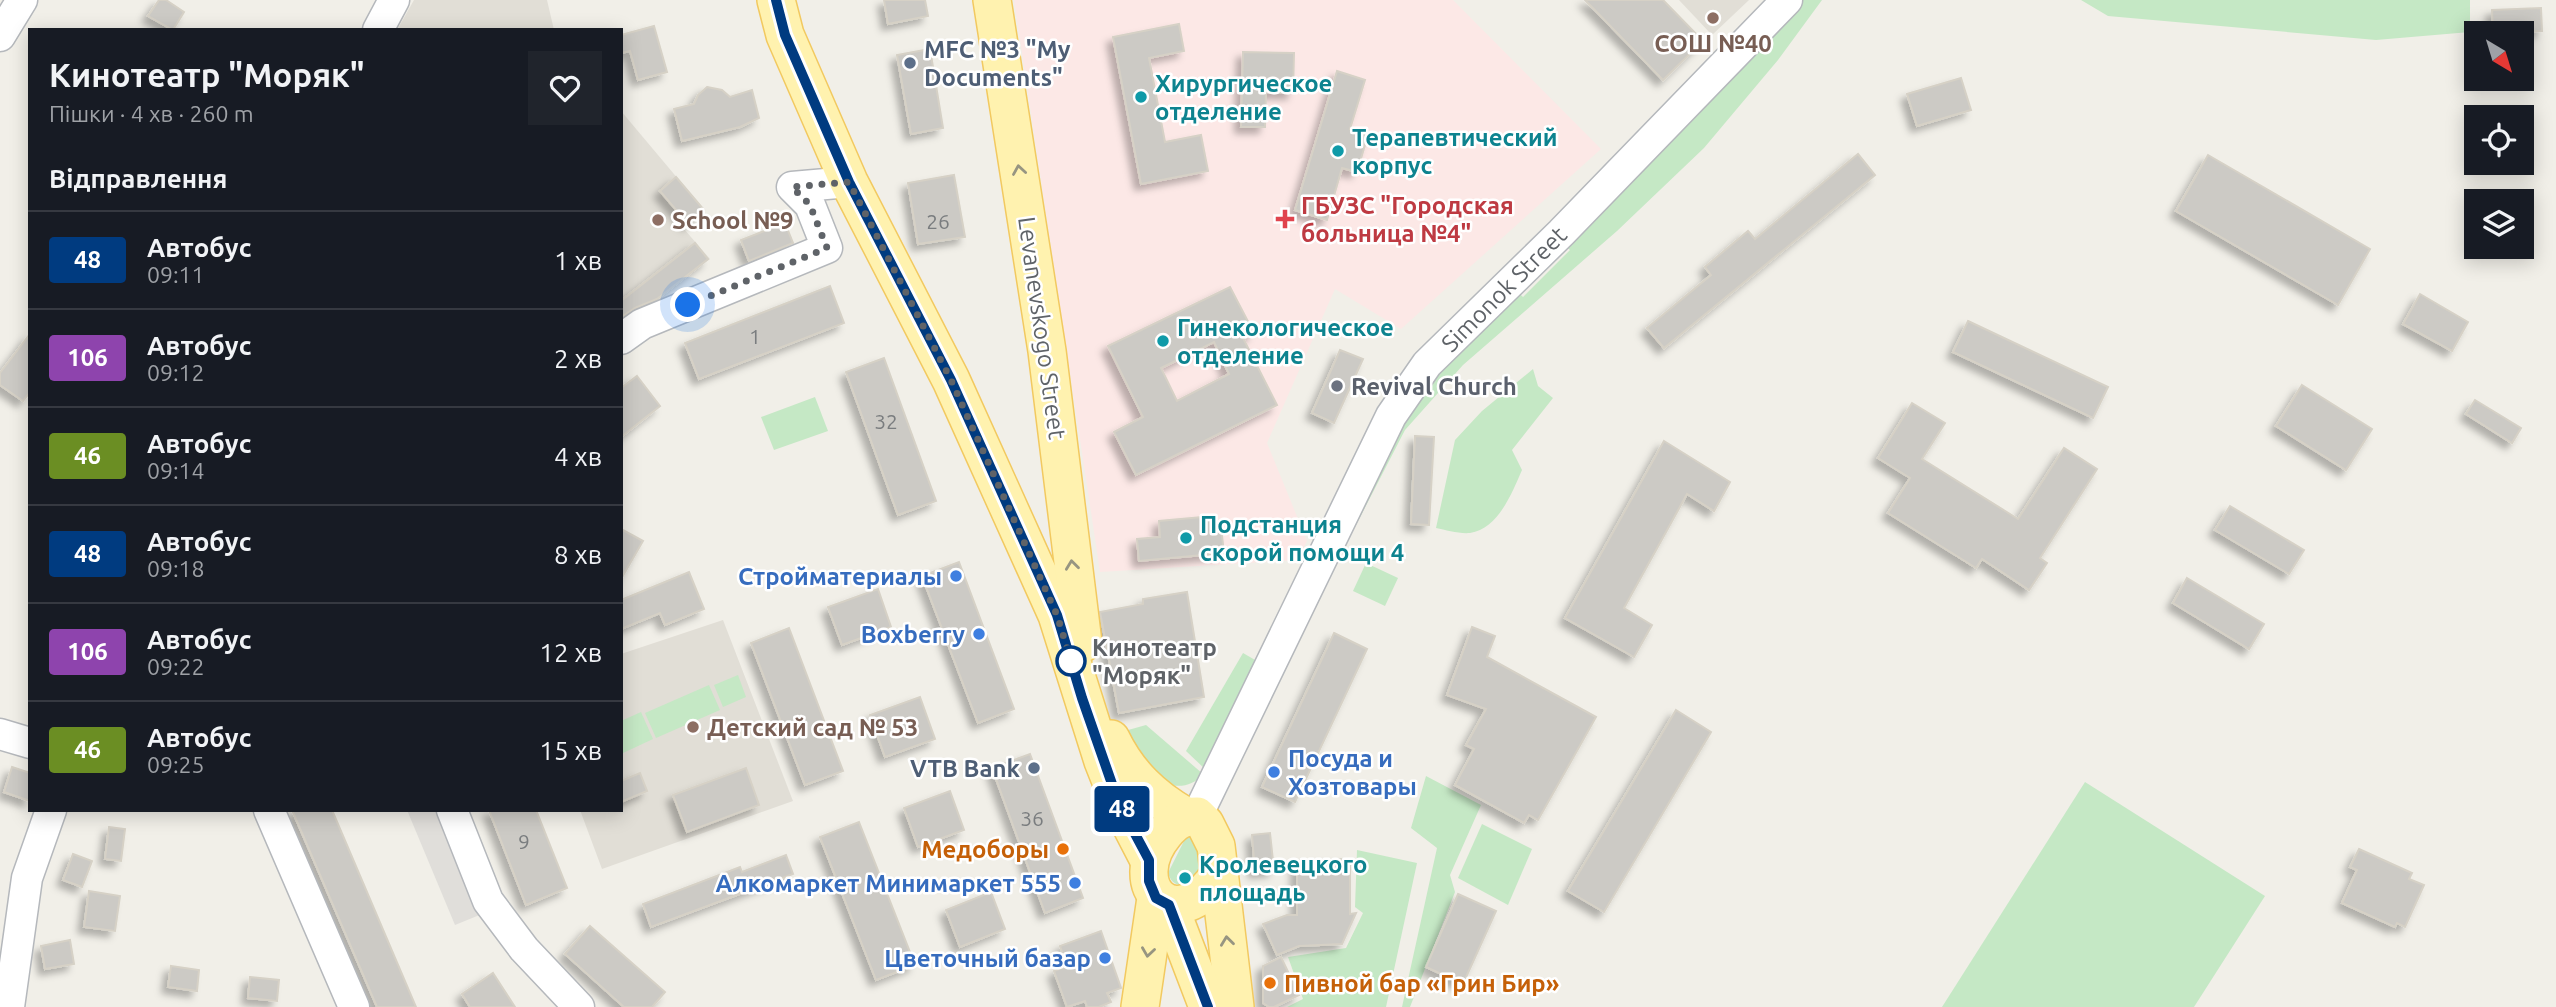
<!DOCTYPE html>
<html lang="uk">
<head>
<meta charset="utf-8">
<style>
	body { margin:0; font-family:Ubuntu,sans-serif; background:#20242c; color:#f1f3f6; height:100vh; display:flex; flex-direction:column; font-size:26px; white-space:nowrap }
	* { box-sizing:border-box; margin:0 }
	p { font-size:23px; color:#9ea1a6 }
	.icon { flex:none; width:38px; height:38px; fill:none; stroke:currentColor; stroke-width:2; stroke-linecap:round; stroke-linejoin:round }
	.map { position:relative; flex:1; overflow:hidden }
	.drawer { position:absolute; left:28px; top:28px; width:595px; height:784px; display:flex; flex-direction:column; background:#171b24; border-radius:0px; box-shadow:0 4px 18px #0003 }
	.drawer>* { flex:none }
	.badge { padding:0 14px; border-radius:5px; font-size:24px; line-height:46px }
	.needle { width:46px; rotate:142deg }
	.fabs { position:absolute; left:2464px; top:21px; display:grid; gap:14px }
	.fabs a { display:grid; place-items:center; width:70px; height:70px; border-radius:0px; background:#171b24; box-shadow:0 4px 18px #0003; font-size:35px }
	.you { position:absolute; width:35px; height:35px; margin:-18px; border:5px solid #fff; border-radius:50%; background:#1a73e8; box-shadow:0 0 0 10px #1a73e833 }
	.map>.badge { position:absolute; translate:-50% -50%; box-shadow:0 0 0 4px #fff }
	h2 { padding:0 21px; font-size:26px; line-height:63px }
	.round { display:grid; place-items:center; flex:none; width:74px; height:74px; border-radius:0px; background:#20242c }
	.summary { display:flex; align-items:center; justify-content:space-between; height:119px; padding:0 21px }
	h1 { font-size:33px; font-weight:600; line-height:52px }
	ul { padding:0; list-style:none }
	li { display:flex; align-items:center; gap:21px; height:98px; padding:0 21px; border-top:2px solid #363941 }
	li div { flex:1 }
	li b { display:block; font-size:26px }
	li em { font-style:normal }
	li .badge { min-width:77px; font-weight:700; text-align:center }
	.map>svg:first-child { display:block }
	.industrial { fill:#e0deda }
	.education { fill:#e1ded6 }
	.medical { fill:#fce8e6 }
	.green { fill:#c5e8c5 }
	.building { fill:#cccac5; stroke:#d6d1c6; stroke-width:2; fill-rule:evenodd; filter:url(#shadow) }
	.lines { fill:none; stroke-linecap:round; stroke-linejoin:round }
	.minor-casing { stroke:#b5b8bc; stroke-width:33 }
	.major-casing { stroke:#f2c960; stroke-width:40 }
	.minor { stroke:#fff; stroke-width:30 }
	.major { stroke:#fff2af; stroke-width:37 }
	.oneway { stroke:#979581 }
	.line-casing { stroke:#fff; stroke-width:16 }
	.line { stroke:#003b80; stroke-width:10 }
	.walk { stroke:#5f6368; stroke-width:7; stroke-dasharray:0 12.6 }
	.education-dot { fill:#8d6e63; stroke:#fff; stroke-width:2.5 }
	.service-dot { fill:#5c6f8a; stroke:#fff; stroke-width:2.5 }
	.culture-dot { fill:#0f9aa8; stroke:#fff; stroke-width:2.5 }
	.health-dot { fill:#e0444e; stroke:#fff; stroke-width:2.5 }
	.worship-dot { fill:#6b7280; stroke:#fff; stroke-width:2.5 }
	.shop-dot { fill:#3f7fe0; stroke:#fff; stroke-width:2.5 }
	.stop-dot { fill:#fff; stroke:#003b80; stroke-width:3.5 }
	.food-dot { fill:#e8710a; stroke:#fff; stroke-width:2.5 }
	.labels { text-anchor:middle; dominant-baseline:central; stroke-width:5; stroke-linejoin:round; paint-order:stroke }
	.number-label { font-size:21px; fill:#7a7d7f }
	.education-label { font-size:24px; font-weight:bold; fill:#785e54; stroke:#fff; text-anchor:start }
	.service-label { font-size:24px; font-weight:bold; fill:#4e5e75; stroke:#fff; text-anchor:start }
	.culture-label { font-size:24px; font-weight:bold; fill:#0d838f; stroke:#fff; text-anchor:start }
	.health-label { font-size:24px; font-weight:bold; fill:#be3a42; stroke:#fff; text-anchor:start }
	.street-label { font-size:24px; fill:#5f6368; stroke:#fff }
	.worship-label { font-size:24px; font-weight:bold; fill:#5b616d; stroke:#fff; text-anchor:start }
	.shop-label { font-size:24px; font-weight:bold; fill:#366cbe; stroke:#fff; text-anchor:end }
	.stop-label { font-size:24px; font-weight:bold; fill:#5f6368; stroke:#fff; text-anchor:start }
	.food-label { font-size:24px; font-weight:bold; fill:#c56008; stroke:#fff; text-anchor:end }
</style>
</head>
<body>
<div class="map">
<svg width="2556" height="1007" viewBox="0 0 2556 1007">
	<defs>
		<filter id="shadow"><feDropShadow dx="-6" dy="6" stdDeviation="3.5" flood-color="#0004"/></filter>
	</defs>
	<rect width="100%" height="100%" fill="#f1efe8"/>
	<path class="industrial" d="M 407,810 L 439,810 L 482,914 L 455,925 Z"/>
	<g class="education">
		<path d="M 414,0 L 547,0 L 554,30 L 397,30 Z"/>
		<path d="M 1679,0 L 1749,0 L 1712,35 Z"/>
		<path d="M 621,111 L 705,211 L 684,229 L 710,259 L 621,328 Z"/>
		<path d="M 723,620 L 793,801 L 602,869 L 580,810 L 621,810 L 621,654 Z"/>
	</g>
	<path class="medical" d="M 1014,0 L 1453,0 L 1601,149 L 1401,329 L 1335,289 L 1267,443 L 1307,541 L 1297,560 L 1100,572 Z"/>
	<g class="green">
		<path d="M 1799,0 L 1822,0 L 1778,60 L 1704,148 L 1617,231 L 1463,365 L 1405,430 L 1355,527 L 1344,523 L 1394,418 L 1512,286 L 1523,297 L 1570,250 L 1560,241 Z"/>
		<path d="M 2081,0 L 2470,0 L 2470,32 L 2376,40 L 2108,16 Z"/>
		<path d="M 1533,369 L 1538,386 L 1553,398 L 1512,450 L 1522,470 C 1512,493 1498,529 1470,533 C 1459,534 1446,530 1436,528 L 1455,440 L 1482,411 Z"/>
		<path d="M 815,397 L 828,431 L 774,450 L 761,417 Z"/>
		<path d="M 1366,563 L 1398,578 L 1385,606 L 1353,591 Z"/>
		<path d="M 1243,653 L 1262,664 L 1205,769 L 1186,751 Z"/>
		<path d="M 738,675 L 746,697 L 723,707 L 714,685 Z"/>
		<path d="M 709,685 L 720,710 L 656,738 L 645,713 Z"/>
		<path d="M 641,712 L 653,739 L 621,754 L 621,721 Z"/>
		<path d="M 1146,725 L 1203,774 C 1193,786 1180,788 1166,784 L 1121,732 Z"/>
		<path d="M 1426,776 L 1481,805 L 1450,875 L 1455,892 L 1410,1007 L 1402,1007 L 1437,848 L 1411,828 Z"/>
		<path d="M 2085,782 L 2265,896 L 2194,1007 L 1942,1007 Z"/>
		<path d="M 1482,824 L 1532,849 L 1508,905 L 1458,878 Z"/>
		<path d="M 1193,835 L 1207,851 C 1202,864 1197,887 1180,885 C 1173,884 1170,879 1168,873 L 1185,839 Z"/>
		<path d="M 1357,850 L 1417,863 L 1386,1007 L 1287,1007 L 1303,999 L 1288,957 L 1346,948 L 1363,913 L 1355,907 Z"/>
	</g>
	<g class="building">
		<path d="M 159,0 L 166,0 L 184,12 L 173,30 L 148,16 Z"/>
		<path d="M 884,0 L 925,0 L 928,16 L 888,24 Z"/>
		<path d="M 1585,0 L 1663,0 L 1703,41 L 1663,80 Z"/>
		<path d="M 2541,8 L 2542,31 L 2493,33 L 2492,10 Z"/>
		<path d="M 1179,24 L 1184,51 L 1149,58 L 1165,142 L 1201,135 L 1208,171 L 1141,184 L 1113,37 Z"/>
		<path d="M 654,26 L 667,72 L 638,80 L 630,51 L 621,53 L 621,35 Z"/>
		<path d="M 930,49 L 943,128 L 911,134 L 897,55 Z"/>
		<path d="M 1243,52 L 1294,53 L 1293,93 L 1266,92 L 1265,127 L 1241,127 Z"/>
		<path d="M 1337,71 L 1365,80 L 1350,129 L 1368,135 L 1357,172 L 1342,168 L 1327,220 L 1295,210 Z"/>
		<path d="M 1961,78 L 1971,110 L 1917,126 L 1907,94 Z"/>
		<path d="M 707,87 L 722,90 L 730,97 L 752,90 L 759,118 L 740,127 L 682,141 L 674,109 L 694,104 L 698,95 Z"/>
		<path d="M 1858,154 L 1875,175 L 1664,348 L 1647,328 L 1711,275 L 1705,267 L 1748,231 L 1755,239 Z"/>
		<path d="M 2208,155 L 2370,249 L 2338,305 L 2176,211 Z"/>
		<path d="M 954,175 L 965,237 L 918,244 L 908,183 Z"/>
		<path d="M 676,177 L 704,210 L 688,224 L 660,191 Z"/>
		<path d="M 785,223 L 793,243 L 749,261 L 741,240 Z"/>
		<path d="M 695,243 L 708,259 L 657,299 L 635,308 L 621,317 L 621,301 Z"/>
		<path d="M 830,286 L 844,323 L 699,379 L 685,343 Z"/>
		<path d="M 1230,287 L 1254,333 L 1243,338 L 1277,405 L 1136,475 L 1114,432 L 1143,417 L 1108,346 ZM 1214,342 L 1229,374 L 1177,401 L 1161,368 Z"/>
		<path d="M 2420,294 L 2468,322 L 2452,351 L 2403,324 Z"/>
		<path d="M 1968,321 L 2108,387 L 2093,418 L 1953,352 Z"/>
		<path d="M 30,334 L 30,392 L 23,401 L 0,385 L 0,373 Z"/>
		<path d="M 1340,350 L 1363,359 L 1334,423 L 1312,413 Z"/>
		<path d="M 884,358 L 936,501 L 898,515 L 846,372 Z"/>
		<path d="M 637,376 L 660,406 L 621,437 L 621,388 Z"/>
		<path d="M 2302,385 L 2372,429 L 2346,470 L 2276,426 Z"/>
		<path d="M 2475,400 L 2521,428 L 2512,443 L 2466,414 Z"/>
		<path d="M 1912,403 L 1945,423 L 1922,459 L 2018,519 L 2064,448 L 2097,469 L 2040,558 L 2047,563 L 2029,590 L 1982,559 L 1976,568 L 1888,513 L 1910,478 L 1878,458 Z"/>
		<path d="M 1415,436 L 1434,437 L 1429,525 L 1411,524 Z"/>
		<path d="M 1664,441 L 1730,482 L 1714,511 L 1687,494 L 1624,608 L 1652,625 L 1634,657 L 1565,618 Z"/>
		<path d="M 2230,506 L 2304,550 L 2289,574 L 2215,530 Z"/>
		<path d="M 1213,516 L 1214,528 L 1221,527 L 1224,553 L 1139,561 L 1137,539 L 1160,537 L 1159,521 Z"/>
		<path d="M 621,529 L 643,541 L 621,579 Z"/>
		<path d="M 959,562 L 1014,709 L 978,723 L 922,576 Z"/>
		<path d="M 689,572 L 704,609 L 665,625 L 660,613 L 621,629 L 621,600 Z"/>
		<path d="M 2187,578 L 2264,624 L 2249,649 L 2173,603 Z"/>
		<path d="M 878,589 L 891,627 L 842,645 L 828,607 Z"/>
		<path d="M 1187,592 L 1204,697 L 1119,713 L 1100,612 L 1143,604 L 1143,599 Z"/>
		<path d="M 1472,627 L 1495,636 L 1487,657 L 1596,717 L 1538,820 L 1529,815 L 1524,823 L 1455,785 L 1474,749 L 1466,745 L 1486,709 L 1447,695 Z"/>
		<path d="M 789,628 L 843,771 L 805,785 L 751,643 Z"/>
		<path d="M 1334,633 L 1367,649 L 1295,802 L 1262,787 Z"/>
		<path d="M 920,697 L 935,739 L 885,757 L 870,715 Z"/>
		<path d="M 1676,710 L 1711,732 L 1604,912 L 1568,891 Z"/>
		<path d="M 1030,754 L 1083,898 L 1045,913 L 992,768 Z"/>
		<path d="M 12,767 L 30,773 L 30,801 L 4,792 Z"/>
		<path d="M 746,768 L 759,805 L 687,832 L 673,795 Z"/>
		<path d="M 640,773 L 647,791 L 621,802 L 621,781 Z"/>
		<path d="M 950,791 L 964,830 L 918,847 L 904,808 Z"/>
		<path d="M 292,810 L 332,810 L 416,1007 L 377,1007 Z"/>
		<path d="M 489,810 L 536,810 L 567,888 L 526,905 Z"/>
		<path d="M 859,822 L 915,965 L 876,980 L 820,837 Z"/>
		<path d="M 109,827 L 125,829 L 121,861 L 105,859 Z"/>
		<path d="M 1270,833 L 1274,870 L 1255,872 L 1252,835 Z"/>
		<path d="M 2359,849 L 2412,873 L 2409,879 L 2424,885 L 2405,927 L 2397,923 L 2395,927 L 2342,903 L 2357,870 L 2350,867 Z"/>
		<path d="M 73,854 L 92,861 L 82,887 L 63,880 Z"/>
		<path d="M 786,855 L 793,874 L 651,927 L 643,904 L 740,867 L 742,872 Z"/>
		<path d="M 1350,859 L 1350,914 L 1356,913 L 1342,944 L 1299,946 L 1277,955 L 1263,924 L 1287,915 L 1297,915 L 1297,860 Z"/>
		<path d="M 89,891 L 120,896 L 115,931 L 84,927 Z"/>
		<path d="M 991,892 L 1005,929 L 960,947 L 946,910 Z"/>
		<path d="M 1458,894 L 1496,911 L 1463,984 L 1426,967 Z"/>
		<path d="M 590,926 L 665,992 L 652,1007 L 624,1007 L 565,954 Z"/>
		<path d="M 1101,931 L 1121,988 L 1107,993 L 1111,1002 L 1099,1007 L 1087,1007 L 1085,1001 L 1067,1007 L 1054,971 L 1067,966 L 1060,946 Z"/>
		<path d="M 70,940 L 74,964 L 45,969 L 41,946 Z"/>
		<path d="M 1281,957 L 1299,995 L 1274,1007 L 1269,1007 L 1263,1003 L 1263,966 Z"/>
		<path d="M 171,966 L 199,970 L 197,991 L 168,987 Z"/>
		<path d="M 493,973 L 515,1007 L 470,1007 L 462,994 Z"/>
		<path d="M 250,977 L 279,980 L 277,1001 L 248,998 Z"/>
	</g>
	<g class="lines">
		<defs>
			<g id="minor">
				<path d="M 378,30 L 394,0"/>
				<path d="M 0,36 L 22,0"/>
				<path d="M 621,339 L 642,324 L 827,248 L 810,205 L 792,187 L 849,182"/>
				<path d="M 0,734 L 30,743"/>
				<path d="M 269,810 L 354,1007"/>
				<path d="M 452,810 L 488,901 L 524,949 L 579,1007"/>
				<path d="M 1197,816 L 1391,416 L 1427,364 L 1561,233 L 1787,0"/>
				<path d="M 9,1007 L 27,878 L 51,810"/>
			</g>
			<g id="major">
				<path d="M 776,0 L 785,35 L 849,182 L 951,380 L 1057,615 L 1103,761 L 1120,804 L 1149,860"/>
				<path d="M 992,0 L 1047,351 L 1083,643"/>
				<path d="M 1111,739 C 1128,774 1152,797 1185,816"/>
				<path d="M 1219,874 C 1177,940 1121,886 1165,833 C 1174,822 1183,816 1197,816 L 1205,824 L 1216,846 L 1235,1007"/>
				<path d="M 1169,905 L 1208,1007"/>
				<path d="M 1140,1007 L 1156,898"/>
			</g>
		</defs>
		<use href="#minor" class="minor-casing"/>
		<use href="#major" class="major-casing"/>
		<use href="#minor" class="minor"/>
		<use href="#major" class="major"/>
	</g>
	<defs><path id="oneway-chevron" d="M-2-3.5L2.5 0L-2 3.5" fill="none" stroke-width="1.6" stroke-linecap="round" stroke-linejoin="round" transform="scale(1.75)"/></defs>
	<g class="oneway">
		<use href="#oneway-chevron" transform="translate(1019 170) rotate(-99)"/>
		<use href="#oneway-chevron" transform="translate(1072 565) rotate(-97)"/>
		<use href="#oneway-chevron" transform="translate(1227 941) rotate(-97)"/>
		<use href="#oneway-chevron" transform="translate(1148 952) rotate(98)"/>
	</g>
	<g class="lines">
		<defs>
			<path id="line" d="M 776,0 L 785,35 L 849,182 L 951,380 L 1057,615 L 1082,698 L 1119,804 L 1149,860 L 1149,881 L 1156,898 L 1169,905 L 1208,1007"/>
		</defs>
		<use href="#line" class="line-casing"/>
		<use href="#line" class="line"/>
		<path class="walk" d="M 688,305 L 827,248 L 810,205 L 792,187 L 849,182 L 951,380 L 1057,615 L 1071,661"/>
	</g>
	<g class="education-dot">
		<circle cx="1713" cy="18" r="7"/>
		<circle cx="658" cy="220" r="7"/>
		<circle cx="693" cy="727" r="7"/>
	</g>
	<g class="service-dot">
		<circle cx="910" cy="63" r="7"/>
		<circle cx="1034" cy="768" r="7"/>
	</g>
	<g class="culture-dot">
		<circle cx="1141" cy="97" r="7"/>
		<circle cx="1338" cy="151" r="7"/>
		<circle cx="1163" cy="341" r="7"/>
		<circle cx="1186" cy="538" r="7"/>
		<circle cx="1185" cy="878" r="7"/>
	</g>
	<path class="health-dot" d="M1281.5 208.5h7v7h7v7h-7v7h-7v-7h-7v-7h7z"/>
	<circle class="worship-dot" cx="1337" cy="386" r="7"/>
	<g class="shop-dot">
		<circle cx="956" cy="576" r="7"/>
		<circle cx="979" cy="634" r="7"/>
		<circle cx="1274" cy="772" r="7"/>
		<circle cx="1075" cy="883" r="7"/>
		<circle cx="1105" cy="958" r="7"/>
	</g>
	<circle class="stop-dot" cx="1071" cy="661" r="14"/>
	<g class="food-dot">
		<circle cx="1063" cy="849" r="7"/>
		<circle cx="1270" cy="983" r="7"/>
	</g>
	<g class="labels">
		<g class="number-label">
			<text x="938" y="221">26</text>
			<text x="755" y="336">1</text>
			<text x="886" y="421">32</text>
			<text x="1032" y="818">36</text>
			<text x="524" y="841">9</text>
		</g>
		<g class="education-label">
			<text x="1713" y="43" text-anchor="middle">СОШ №40</text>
			<text x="672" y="220">School №9</text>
			<text x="707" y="727">Детский сад № 53</text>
		</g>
		<g class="service-label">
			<text x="924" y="49">MFC №3 "My<tspan x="924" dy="28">Documents"</tspan></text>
			<text x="1020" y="768" text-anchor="end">VTB Bank</text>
		</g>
		<g class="culture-label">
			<text x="1155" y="83">Хирургическое<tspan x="1155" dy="28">отделение</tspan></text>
			<text x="1352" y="137">Терапевтический<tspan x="1352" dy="28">корпус</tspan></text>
			<text x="1177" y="327">Гинекологическое<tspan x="1177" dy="28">отделение</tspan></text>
			<text x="1200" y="524">Подстанция<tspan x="1200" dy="28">скорой помощи 4</tspan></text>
			<text x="1199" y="864">Кролевецкого<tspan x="1199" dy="28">площадь</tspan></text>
		</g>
		<g class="health-label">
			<text x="1301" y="205">ГБУЗС "Городская<tspan x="1301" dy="28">больница №4"</tspan></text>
		</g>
		<g class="street-label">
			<text transform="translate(1504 289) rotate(-45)">Simonok Street</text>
			<text transform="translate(1042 328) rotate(82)">Levanevskogo Street</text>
		</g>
		<g class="worship-label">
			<text x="1351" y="386">Revival Church</text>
		</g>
		<g class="shop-label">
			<text x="942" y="576">Стройматериалы</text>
			<text x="965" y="634">Boxberry</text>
			<text x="1288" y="758" text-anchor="start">Посуда и<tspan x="1288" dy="28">Хозтовары</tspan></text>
			<text x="1061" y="883">Алкомаркет Минимаркет 555</text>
			<text x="1091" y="958">Цветочный базар</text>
		</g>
		<g class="stop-label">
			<text x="1092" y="647">Кинотеатр<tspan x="1092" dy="28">"Моряк"</tspan></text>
		</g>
		<g class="food-label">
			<text x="1049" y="849">Медоборы</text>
			<text x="1284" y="983" text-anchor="start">Пивной бар «Грин Бир»</text>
		</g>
	</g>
</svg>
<div class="fabs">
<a><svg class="needle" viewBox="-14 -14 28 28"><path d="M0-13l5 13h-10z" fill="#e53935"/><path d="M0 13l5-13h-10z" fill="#9ea1a6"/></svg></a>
<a><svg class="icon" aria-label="locate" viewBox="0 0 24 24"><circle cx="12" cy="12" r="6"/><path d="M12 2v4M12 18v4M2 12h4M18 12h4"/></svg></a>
<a><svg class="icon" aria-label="layers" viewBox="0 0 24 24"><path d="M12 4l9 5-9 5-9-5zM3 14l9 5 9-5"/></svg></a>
</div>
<div class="you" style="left:688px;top:305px"></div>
<b class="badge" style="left:1122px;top:809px;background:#003b80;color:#fff">48</b>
<section class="drawer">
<div class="summary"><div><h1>Кинотеатр &quot;Моряк&quot;</h1><p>Пішки · 4 хв · 260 m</p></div><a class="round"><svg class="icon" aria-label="heart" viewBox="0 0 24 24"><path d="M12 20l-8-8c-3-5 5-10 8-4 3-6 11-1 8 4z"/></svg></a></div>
<h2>Відправлення</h2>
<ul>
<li><span class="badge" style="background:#003b80;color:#fff">48</span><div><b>Автобус</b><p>09:11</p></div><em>1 хв</em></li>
<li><span class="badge" style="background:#8e44ad;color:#fff">106</span><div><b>Автобус</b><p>09:12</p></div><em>2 хв</em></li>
<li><span class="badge" style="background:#6b8e23;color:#fff">46</span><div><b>Автобус</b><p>09:14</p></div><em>4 хв</em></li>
<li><span class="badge" style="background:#003b80;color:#fff">48</span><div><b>Автобус</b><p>09:18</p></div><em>8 хв</em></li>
<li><span class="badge" style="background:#8e44ad;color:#fff">106</span><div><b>Автобус</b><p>09:22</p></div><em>12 хв</em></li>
<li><span class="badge" style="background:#6b8e23;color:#fff">46</span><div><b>Автобус</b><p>09:25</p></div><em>15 хв</em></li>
</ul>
</section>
</div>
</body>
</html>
